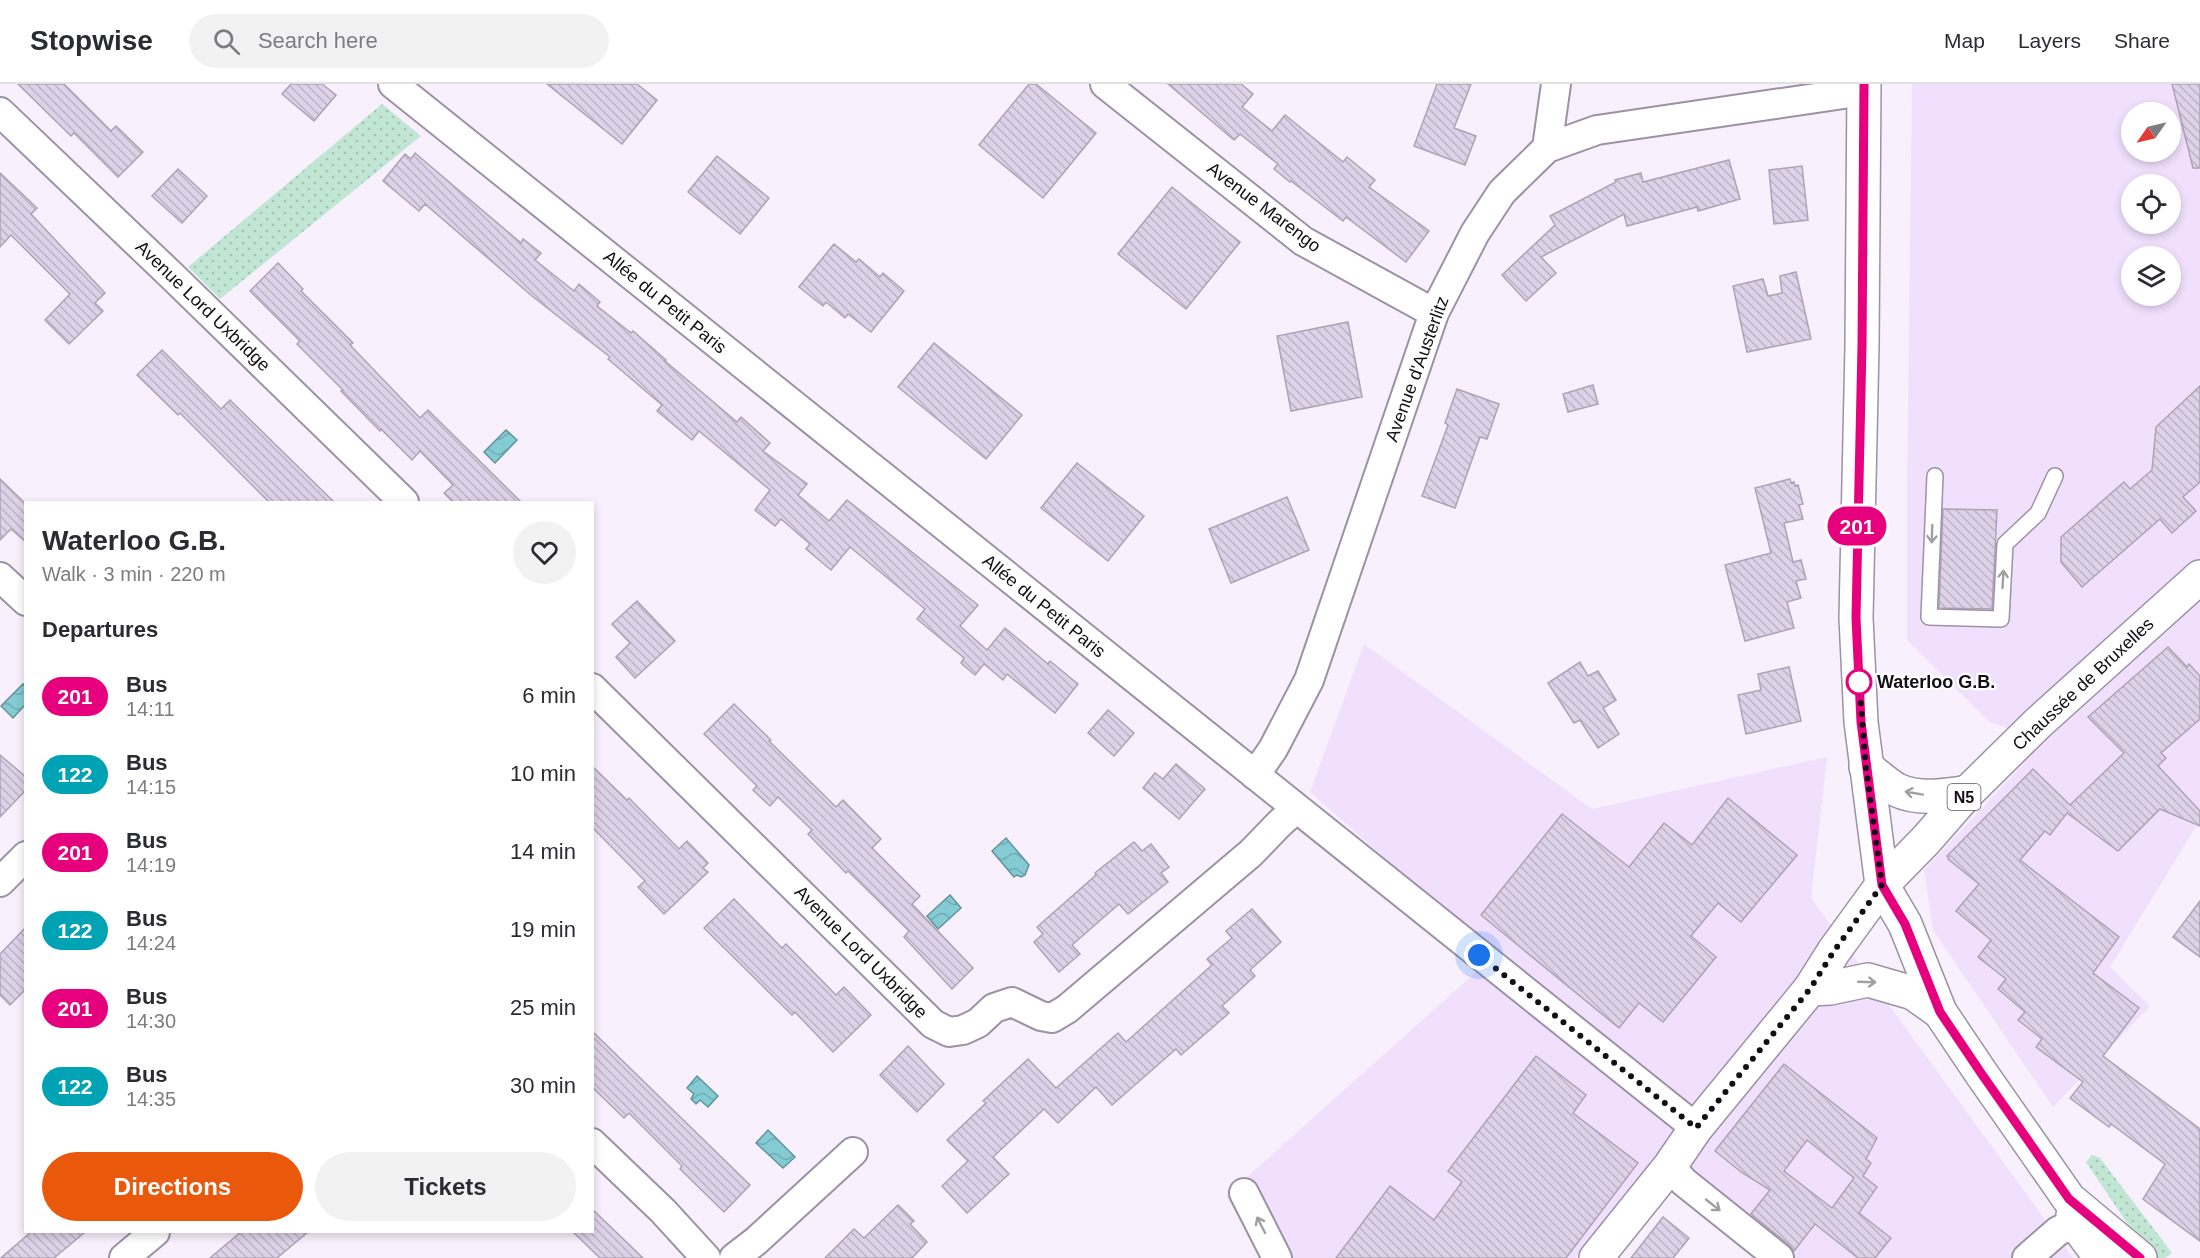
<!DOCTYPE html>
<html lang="en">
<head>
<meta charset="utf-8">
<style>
	body { margin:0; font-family:Arial,sans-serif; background:#f2f2f3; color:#2b2b33; height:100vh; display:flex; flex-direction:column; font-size:22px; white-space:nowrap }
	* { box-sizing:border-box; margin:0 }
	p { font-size:20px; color:#7c7c81 }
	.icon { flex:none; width:33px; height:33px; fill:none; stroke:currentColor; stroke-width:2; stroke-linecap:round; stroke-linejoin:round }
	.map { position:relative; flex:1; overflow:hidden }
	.details { position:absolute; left:24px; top:417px; width:570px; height:732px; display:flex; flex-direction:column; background:#fff; border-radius:0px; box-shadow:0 3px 9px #0003 }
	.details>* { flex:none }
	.badge { padding:0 12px; border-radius:20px; font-size:21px; line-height:39px }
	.needle { width:39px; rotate:236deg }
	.fabs { position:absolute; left:2121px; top:18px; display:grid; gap:12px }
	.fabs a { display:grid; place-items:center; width:60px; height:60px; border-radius:50%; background:#fff; box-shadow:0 3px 9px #0003; font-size:30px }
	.you { position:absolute; width:30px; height:30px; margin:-15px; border:4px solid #fff; border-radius:50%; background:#1a73e8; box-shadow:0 0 0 9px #1a73e833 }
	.map>.badge { position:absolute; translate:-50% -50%; box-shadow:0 0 0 3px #fff }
	h2 { padding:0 18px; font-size:22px; line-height:54px }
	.round { display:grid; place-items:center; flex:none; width:63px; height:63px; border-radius:32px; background:#f2f2f3 }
	.summary { display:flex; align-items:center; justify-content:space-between; height:102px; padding:0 18px }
	h1 { font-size:28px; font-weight:600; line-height:45px }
	.button { display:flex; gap:12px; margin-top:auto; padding:12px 18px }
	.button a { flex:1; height:69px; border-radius:36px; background:#ea580c; color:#fff; font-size:24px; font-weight:600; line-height:69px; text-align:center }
	.button a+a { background:#f2f2f3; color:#2b2b33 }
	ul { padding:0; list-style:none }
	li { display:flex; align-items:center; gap:18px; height:78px; padding:0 18px }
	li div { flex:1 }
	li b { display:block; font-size:22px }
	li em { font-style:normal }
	li .badge { min-width:66px; font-weight:700; text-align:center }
	header { display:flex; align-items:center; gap:36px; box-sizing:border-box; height:84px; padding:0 30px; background:#fff; border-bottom:2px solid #e1e1e2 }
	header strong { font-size:28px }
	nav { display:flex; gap:33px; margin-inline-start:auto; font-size:21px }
	.search { width:420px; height:54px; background:#f2f2f3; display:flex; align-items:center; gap:15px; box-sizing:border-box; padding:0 21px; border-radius:33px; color:#7c7c81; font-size:22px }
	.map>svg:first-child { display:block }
	.built { fill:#f0e0fd; fill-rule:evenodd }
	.grass { fill:url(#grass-dots) }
	.water { fill:url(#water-waves); stroke:#62939b; stroke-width:1.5 }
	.building { fill:url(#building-back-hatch); stroke:#aea2b6; stroke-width:1.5; fill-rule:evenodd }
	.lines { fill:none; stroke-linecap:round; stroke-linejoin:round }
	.service-casing { stroke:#9c91a5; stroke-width:18 }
	.minor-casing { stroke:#9c91a5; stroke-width:32 }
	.secondary-casing { stroke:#9c91a5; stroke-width:36 }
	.primary-casing { stroke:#9c91a5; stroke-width:36 }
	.service { stroke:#fff; stroke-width:15 }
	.minor { stroke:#fff; stroke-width:28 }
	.secondary { stroke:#fff; stroke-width:33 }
	.primary { stroke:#fff; stroke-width:33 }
	.oneway { stroke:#a19fa2 }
	.line-casing { stroke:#fff; stroke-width:14 }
	.line { stroke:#e6007e; stroke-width:9 }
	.walk { stroke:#130f16; stroke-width:6; stroke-dasharray:0 10.8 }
	.stop-dot { fill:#fff; stroke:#e6007e; stroke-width:3 }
	.labels { text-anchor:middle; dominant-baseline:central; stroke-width:4.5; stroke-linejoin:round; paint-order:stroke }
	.shield { fill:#fff; stroke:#5a575c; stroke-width:1.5 }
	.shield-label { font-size:16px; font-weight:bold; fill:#130f16 }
	.street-label { font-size:18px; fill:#130f16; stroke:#fff }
	.stop-label { font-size:18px; font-weight:bold; fill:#130f16; stroke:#fff; text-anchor:start }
</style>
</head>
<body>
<header>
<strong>Stopwise</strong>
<div class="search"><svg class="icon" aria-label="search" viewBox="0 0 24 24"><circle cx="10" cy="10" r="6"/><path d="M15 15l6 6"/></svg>Search here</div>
<nav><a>Map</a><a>Layers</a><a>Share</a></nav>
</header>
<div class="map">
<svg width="2200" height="1174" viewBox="0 0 2200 1174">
	<defs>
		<pattern id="grass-dots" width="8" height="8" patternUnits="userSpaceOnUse" patternTransform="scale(1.5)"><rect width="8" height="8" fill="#c1e6d4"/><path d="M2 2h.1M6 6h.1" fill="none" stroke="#a5c4b5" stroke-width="1.8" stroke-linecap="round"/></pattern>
		<pattern id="water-waves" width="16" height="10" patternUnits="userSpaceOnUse" patternTransform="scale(1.5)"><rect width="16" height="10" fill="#84cbd4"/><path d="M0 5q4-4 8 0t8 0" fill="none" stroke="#71adb5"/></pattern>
		<pattern id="building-back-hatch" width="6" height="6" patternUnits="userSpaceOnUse" patternTransform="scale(1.5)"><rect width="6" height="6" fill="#ded2e8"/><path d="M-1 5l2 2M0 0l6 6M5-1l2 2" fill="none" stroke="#beb3c6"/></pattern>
	</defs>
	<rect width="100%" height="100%" fill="#f8f0fd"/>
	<g class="built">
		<path d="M 1912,0 L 2200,0 L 2200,736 L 2110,883 L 2150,922 L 2053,1023 L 1933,846 L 1924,786 L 2045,657 L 1990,638 L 1907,556 L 1907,402 ZM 2132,28 L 2170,28 L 2170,68 L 2132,68 ZM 2132,100 L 2170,100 L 2170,140 L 2132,140 ZM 2132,172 L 2170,172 L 2170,212 L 2132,212 Z"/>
		<path d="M 1364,560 L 1592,725 L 1827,673 L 1811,814 L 2073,1174 L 1770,1174 L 1653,1078 L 1576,1174 L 1262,1174 L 1226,1112 L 1495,871 L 1310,708 Z"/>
	</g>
	<g class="grass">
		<path d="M 382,20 L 421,52 L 220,215 L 188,183 Z"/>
		<path d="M 2092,1071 L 2100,1074 L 2172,1169 L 2165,1174 L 2155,1174 L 2133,1148 L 2086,1078 Z"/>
	</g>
	<g class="water">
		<path d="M 506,346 L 517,356 L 495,379 L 484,368 Z"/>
		<path d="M 23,600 L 25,603 L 25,621 L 13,634 L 1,622 Z"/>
		<path d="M 1006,754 L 1029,781 L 1025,791 L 1021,793 L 1017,791 L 1014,793 L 992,767 Z"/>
		<path d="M 950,811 L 961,824 L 938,845 L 927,832 Z"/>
		<path d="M 697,992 L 718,1012 L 708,1023 L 700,1016 L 696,1020 L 691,1015 L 694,1010 L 687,1004 Z"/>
		<path d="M 768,1046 L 795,1073 L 783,1084 L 756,1059 Z"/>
	</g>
	<g class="building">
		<path d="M 18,0 L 64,0 L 111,47 L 116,42 L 143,68 L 118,93 L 74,49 L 71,52 Z"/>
		<path d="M 291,0 L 322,0 L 336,11 L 314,37 L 282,10 Z"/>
		<path d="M 547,0 L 637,0 L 657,16 L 622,60 Z"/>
		<path d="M 1029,0 L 1036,0 L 1096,49 L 1043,114 L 979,61 Z"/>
		<path d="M 1168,0 L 1241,0 L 1253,10 L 1242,23 L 1272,47 L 1285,31 L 1343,78 L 1347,73 L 1375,96 L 1369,103 L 1429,147 L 1406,178 L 1346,133 L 1343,137 L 1291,97 L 1290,98 L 1274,85 L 1278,80 L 1240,50 L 1234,56 Z"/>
		<path d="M 1437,0 L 1471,0 L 1454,44 L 1476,52 L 1465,81 L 1414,62 Z"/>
		<path d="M 2172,0 L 2200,0 L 2200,84 L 2193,84 Z"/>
		<path d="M 415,69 L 521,159 L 523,155 L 541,169 L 535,176 L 574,207 L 579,200 L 600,218 L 597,222 L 631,249 L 633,247 L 666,276 L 665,277 L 737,338 L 741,333 L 770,359 L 763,367 L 807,400 L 798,411 L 829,437 L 847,416 L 978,521 L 960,542 L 987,566 L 1005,544 L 1048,580 L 1050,577 L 1078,600 L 1055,629 L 1007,590 L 1003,596 L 984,580 L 975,591 L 961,579 L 964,574 L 917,535 L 925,525 L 850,463 L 831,486 L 806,465 L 810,460 L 781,435 L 775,442 L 755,426 L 770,406 L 699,347 L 692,356 L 657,327 L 662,321 L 608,275 L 610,273 L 532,212 L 425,120 L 419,127 L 383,97 L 405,70 L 411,75 Z"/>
		<path d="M 717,72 L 769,114 L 740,150 L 688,108 Z"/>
		<path d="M 1729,76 L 1740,115 L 1698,127 L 1697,123 L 1627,142 L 1624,130 L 1541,173 L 1556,189 L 1526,217 L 1502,191 L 1555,141 L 1550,132 L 1616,98 L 1615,96 L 1641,89 L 1643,98 Z"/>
		<path d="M 1802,82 L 1808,136 L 1774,140 L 1769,86 Z"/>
		<path d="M 178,85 L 207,112 L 182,139 L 152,112 Z"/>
		<path d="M 0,89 L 37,124 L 31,130 L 105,209 L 95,219 L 103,227 L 69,260 L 45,236 L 70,210 L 11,151 L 0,163 Z"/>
		<path d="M 1172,103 L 1240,158 L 1186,225 L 1118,170 Z"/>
		<path d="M 834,160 L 856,178 L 859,175 L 880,193 L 883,189 L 904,207 L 871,248 L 848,230 L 845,234 L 826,218 L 823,222 L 799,203 Z"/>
		<path d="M 278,179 L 303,205 L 301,207 L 353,259 L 350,261 L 420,334 L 428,326 L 521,418 L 453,418 L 444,409 L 453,401 L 420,367 L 412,376 L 381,345 L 380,347 L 341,307 L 343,306 L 297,260 L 300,257 L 250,207 Z"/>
		<path d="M 1796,188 L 1811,255 L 1747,268 L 1733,202 L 1763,195 L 1768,212 L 1782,209 L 1780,192 Z"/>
		<path d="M 1348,238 L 1362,313 L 1291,327 L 1277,252 Z"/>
		<path d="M 934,259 L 1022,331 L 986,375 L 898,303 Z"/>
		<path d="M 162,266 L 221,325 L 230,316 L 334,418 L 269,418 L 180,329 L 178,331 L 137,291 Z"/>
		<path d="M 1593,301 L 1598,320 L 1568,328 L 1563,310 Z"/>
		<path d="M 2200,302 L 2200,398 L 2183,413 L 2196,427 L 2172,449 L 2160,435 L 2082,503 L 2061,478 L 2061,453 L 2124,398 L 2130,405 L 2152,386 L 2156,343 Z"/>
		<path d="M 1457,305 L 1499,320 L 1487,355 L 1480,353 L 1455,424 L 1422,412 L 1448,341 L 1445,339 Z"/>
		<path d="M 1077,379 L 1144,432 L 1108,477 L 1041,424 Z"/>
		<path d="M 0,395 L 26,420 L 26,458 L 11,445 L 0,456 Z"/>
		<path d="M 1790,395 L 1791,399 L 1794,398 L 1795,402 L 1798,401 L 1803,420 L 1799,421 L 1803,435 L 1784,439 L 1793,478 L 1801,476 L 1806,495 L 1796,497 L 1801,514 L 1787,518 L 1794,544 L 1745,557 L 1725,481 L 1771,469 L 1755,404 Z"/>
		<path d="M 1287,413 L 1309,466 L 1231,499 L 1209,445 Z"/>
		<path d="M 1943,425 L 1997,426 L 1992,525 L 1939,524 Z"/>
		<path d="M 637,517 L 675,557 L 635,594 L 616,573 L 630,559 L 612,540 Z"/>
		<path d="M 2168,563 L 2187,583 L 2189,580 L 2200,592 L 2200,635 L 2161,669 L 2166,674 L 2158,682 L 2200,727 L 2200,742 L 2160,725 L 2118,767 L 2067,729 L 2050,751 L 2045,747 L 2020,776 L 2119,853 L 2093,889 L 2139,924 L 2103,972 L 2200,1045 L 2200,1157 L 2143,1115 L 2165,1080 L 2111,1040 L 2109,1043 L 2070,1014 L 2083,998 L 2036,963 L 2042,955 L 2018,936 L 2025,928 L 1998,905 L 2006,895 L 1978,873 L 1991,856 L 1956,827 L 1979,800 L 1948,775 L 1949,773 L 1947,772 L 2033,685 L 2070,721 L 2124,669 L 2088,633 Z"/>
		<path d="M 1580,578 L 1588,592 L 1598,587 L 1616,616 L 1603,624 L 1619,650 L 1598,664 L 1580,636 L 1574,639 L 1548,599 Z"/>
		<path d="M 1789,583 L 1801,637 L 1746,650 L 1738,611 L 1761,606 L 1758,590 Z"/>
		<path d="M 734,620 L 771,656 L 769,657 L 836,723 L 843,716 L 881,755 L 872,764 L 920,812 L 912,820 L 973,884 L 952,905 L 904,853 L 909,847 L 848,787 L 846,789 L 808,750 L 812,746 L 778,713 L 770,722 L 753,706 L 757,702 L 704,650 Z"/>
		<path d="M 1108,626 L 1134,649 L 1114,672 L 1088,649 Z"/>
		<path d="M 0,671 L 26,693 L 26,706 L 0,733 Z"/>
		<path d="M 1176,680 L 1205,705 L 1179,735 L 1143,704 L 1155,689 L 1163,695 Z"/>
		<path d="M 592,682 L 627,716 L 629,714 L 679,765 L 687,757 L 708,779 L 703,784 L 708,788 L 664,830 L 638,803 L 645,797 L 592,743 Z"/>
		<path d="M 1728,714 L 1797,771 L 1741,838 L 1718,819 L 1691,852 L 1716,873 L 1663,938 L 1639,919 L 1619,944 L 1481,831 L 1562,730 L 1629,783 L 1664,739 L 1692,761 Z"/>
		<path d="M 1134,758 L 1142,767 L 1151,760 L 1169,783 L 1161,789 L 1168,798 L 1128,830 L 1119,820 L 1072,861 L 1080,870 L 1059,888 L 1034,858 L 1043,850 L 1037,843 L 1096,791 L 1095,789 Z"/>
		<path d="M 734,815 L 782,864 L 786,860 L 836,911 L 844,903 L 871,931 L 833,968 L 795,928 L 792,931 L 704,844 Z"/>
		<path d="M 2200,817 L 2200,873 L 2173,853 Z"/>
		<path d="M 1252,825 L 1281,858 L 1250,886 L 1255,892 L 1222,922 L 1229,929 L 1181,971 L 1176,965 L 1112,1021 L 1096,1003 L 1058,1039 L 1044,1025 L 993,1073 L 1009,1090 L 967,1129 L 942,1102 L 968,1077 L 947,1056 L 986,1019 L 983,1017 L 1028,975 L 1056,1004 L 1118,949 L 1126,958 L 1212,881 L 1207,875 L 1232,854 L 1226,847 Z"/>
		<path d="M 26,843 L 26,905 L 10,921 L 0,911 L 0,870 Z"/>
		<path d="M 592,947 L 750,1101 L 724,1128 L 680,1085 L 682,1082 L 629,1029 L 624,1034 L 592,1003 Z"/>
		<path d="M 908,962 L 944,1000 L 917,1028 L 880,991 Z"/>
		<path d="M 1536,972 L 1586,1011 L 1573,1029 L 1638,1079 L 1566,1174 L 1336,1174 L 1390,1102 L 1434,1136 L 1462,1098 L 1448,1087 Z"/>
		<path d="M 1784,980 L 1877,1054 L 1866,1075 L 1871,1079 L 1863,1092 L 1877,1103 L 1859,1129 L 1891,1154 L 1875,1174 L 1858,1174 L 1815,1140 L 1794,1167 L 1789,1161 L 1751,1130 L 1770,1106 L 1741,1088 L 1715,1067 ZM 1807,1056 L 1854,1094 L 1832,1124 L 1784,1087 Z"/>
		<path d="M 898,1121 L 914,1137 L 910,1140 L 927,1158 L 912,1174 L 825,1174 L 854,1145 L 864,1154 Z"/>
		<path d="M 592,1125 L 643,1174 L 600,1174 L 573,1148 L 592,1148 Z"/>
		<path d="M 1663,1133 L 1689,1154 L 1673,1174 L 1631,1174 Z"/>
		<path d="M 31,1148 L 85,1148 L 54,1174 L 1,1174 Z"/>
		<path d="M 241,1148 L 308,1148 L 277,1174 L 210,1174 Z"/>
	</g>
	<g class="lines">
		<defs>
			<path id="service" d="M 1935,392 L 1929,533 L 2001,535 L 2005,460 L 2038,429 L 2055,392"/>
			<g id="minor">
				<path d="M 393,0 L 1696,1044"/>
				<path d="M 1105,0 L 1303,157 L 1434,229"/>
				<path d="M 0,28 L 171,191 L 404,418"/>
				<path d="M 1547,64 L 1556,0"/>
				<path d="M 0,493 L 26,517"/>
				<path d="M 592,604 L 933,940 L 949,948 L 963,946 L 978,939 L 994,924 L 1012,918 L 1041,932 L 1052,934 L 1067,925 L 1251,769 L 1280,739 L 1296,725"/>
				<path d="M 1255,691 L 1273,665 L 1309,596 L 1434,229 L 1475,149 L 1502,108 L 1547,64 L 1597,46 L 1864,7"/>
				<path d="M 0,798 L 26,772"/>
				<path d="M 592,1059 L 663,1127 L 706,1174"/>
				<path d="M 1670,1082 L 1684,1098 L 1779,1174"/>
				<path d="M 1244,1109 L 1277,1174"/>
				<path d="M 124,1174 L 155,1148"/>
				<path d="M 734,1174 L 756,1157 L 853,1068"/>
				<path d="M 2027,1174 L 2058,1147 L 2075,1139"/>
			</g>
			<g id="secondary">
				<path d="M 1864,0 L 1862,262 L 1856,534 L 1861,638 L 1882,801 L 1905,840 L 1940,928 L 1981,989 L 2069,1115 L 2140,1174"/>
				<path d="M 1866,683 C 1876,690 1886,700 1897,706 C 1918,716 1946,712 1968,708"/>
				<path d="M 1810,905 L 1830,904 L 1868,896 L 1913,909 L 1940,928"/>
				<path d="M 2073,1131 L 2075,1139 L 2101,1174"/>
			</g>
			<path id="primary" d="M 1596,1174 L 1670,1082 L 1696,1044 L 1810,905 L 1834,867 L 1882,801 L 1926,756 L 1968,708 L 2037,640 L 2200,493"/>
		</defs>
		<use href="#service" class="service-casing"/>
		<use href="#minor" class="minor-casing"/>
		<use href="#secondary" class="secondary-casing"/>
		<use href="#primary" class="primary-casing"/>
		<use href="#service" class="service"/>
		<use href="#minor" class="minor"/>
		<use href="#secondary" class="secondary"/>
		<use href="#primary" class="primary"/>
	</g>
	<defs><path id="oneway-shaft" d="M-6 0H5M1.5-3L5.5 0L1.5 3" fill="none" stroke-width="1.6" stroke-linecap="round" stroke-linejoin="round" transform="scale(1.5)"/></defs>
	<g class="oneway">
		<use href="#oneway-shaft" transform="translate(1932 450) rotate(92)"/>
		<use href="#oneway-shaft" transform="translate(2003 495) rotate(-87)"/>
		<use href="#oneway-shaft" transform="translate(1914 709) rotate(-170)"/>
		<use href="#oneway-shaft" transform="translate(1867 898) rotate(2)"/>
		<use href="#oneway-shaft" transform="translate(1713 1121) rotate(38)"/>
		<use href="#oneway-shaft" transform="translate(1261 1141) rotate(-117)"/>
	</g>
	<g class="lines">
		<defs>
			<path id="line" d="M 1864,0 L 1862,262 L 1856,534 L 1861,638 L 1882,801 L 1905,840 L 1940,928 L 1981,989 L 2069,1115 L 2140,1174"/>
		</defs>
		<use href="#line" class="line-casing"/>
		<use href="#line" class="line"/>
		<path class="walk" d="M 1479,871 L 1696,1044 L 1810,905 L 1834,867 L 1882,801 L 1866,683 L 1859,598"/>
	</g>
	<circle class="stop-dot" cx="1859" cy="598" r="12"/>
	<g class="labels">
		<rect class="shield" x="1947.5" y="700" width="33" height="26" rx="4.5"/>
		<g class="shield-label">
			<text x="1964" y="713">N5</text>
		</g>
		<g class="street-label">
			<text transform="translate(1264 123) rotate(37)">Avenue Marengo</text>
			<text transform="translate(665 218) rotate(39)">Allée du Petit Paris</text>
			<text transform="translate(203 222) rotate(44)">Avenue Lord Uxbridge</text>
			<text transform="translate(1417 285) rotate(-70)">Avenue d'Austerlitz</text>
			<text transform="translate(1044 522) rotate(39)">Allée du Petit Paris</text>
			<text transform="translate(2083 600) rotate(-43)">Chaussée de Bruxelles</text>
			<text transform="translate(861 868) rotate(45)">Avenue Lord Uxbridge</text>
		</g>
		<g class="stop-label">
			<text x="1877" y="598">Waterloo G.B.</text>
		</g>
	</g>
</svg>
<div class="fabs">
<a><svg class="needle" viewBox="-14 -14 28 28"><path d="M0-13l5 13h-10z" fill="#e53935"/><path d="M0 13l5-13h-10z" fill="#7c7c81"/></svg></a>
<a><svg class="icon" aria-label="locate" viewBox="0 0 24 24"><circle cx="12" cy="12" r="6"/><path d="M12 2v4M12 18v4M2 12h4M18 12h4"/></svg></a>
<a><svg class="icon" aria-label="layers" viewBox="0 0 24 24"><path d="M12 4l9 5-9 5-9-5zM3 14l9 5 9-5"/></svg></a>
</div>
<div class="you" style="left:1479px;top:871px"></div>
<b class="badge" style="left:1857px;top:442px;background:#e6007e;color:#fff">201</b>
<section class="details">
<div class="summary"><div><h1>Waterloo G.B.</h1><p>Walk · 3 min · 220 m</p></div><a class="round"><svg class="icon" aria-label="heart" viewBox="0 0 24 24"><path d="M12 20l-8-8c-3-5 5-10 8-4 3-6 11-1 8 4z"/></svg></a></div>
<h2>Departures</h2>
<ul>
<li><span class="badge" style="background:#e6007e;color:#fff">201</span><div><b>Bus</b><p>14:11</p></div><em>6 min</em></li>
<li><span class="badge" style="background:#00a3b4;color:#fff">122</span><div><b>Bus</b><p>14:15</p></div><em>10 min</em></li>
<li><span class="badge" style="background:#e6007e;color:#fff">201</span><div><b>Bus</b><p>14:19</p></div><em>14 min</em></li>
<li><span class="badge" style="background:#00a3b4;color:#fff">122</span><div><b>Bus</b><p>14:24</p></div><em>19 min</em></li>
<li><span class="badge" style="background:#e6007e;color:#fff">201</span><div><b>Bus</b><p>14:30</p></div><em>25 min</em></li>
<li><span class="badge" style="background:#00a3b4;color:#fff">122</span><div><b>Bus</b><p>14:35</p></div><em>30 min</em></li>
</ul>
<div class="button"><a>Directions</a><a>Tickets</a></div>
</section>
</div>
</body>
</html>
